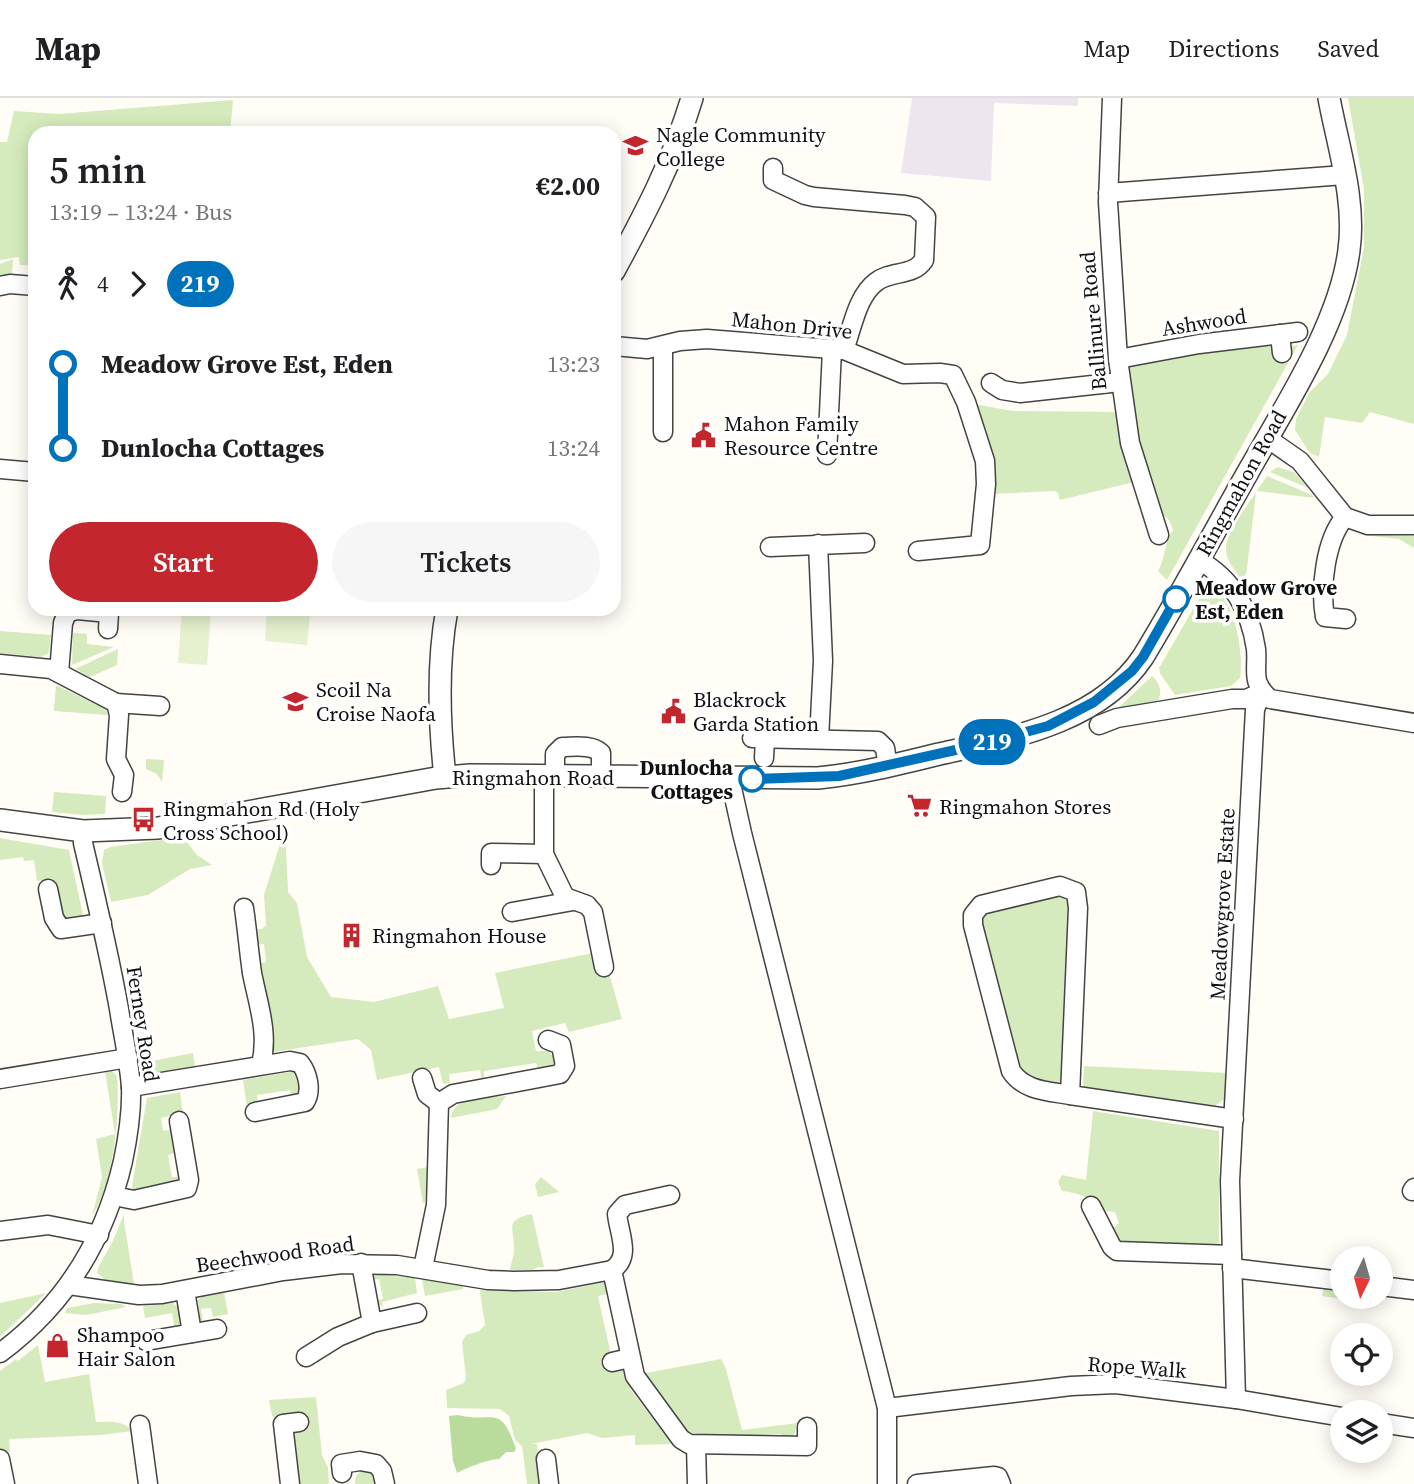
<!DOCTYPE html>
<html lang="en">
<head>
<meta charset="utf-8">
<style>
	body { margin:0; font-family:"Source Serif 4",serif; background:#f6f6f6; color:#202124; height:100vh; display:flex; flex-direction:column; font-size:26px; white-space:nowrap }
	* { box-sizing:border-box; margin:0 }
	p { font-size:23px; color:#757577 }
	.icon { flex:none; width:38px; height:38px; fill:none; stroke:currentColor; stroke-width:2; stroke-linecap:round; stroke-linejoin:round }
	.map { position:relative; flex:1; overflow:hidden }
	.sheet { position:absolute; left:28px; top:28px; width:593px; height:490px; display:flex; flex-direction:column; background:#fff; border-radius:21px; box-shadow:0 4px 18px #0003 }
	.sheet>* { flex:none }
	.badge { padding:0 14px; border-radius:23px; font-size:24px; line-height:46px }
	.needle { width:46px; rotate:185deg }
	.fabs { position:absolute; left:1330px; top:1148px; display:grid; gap:14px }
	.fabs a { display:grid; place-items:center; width:63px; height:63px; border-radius:50%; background:#fff; box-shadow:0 4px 18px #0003; font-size:35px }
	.map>.badge { position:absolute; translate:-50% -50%; box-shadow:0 0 0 4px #fff }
	.legs { display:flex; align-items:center; gap:10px; height:77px; padding:0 21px; font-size:23px }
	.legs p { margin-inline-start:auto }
	.summary { display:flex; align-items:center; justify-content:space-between; height:119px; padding:0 21px }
	h1 { font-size:38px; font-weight:600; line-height:52px }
	.cta { display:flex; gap:14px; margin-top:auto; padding:14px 21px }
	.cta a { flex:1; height:80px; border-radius:42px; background:#c4262e; color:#fff; font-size:28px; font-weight:600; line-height:80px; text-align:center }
	.cta a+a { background:#f6f6f6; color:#202124 }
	ul { padding:0 21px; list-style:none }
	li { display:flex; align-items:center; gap:24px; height:84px; font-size:26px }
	li i { display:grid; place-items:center; width:10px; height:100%; margin:0 9px; background:currentColor }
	li i::after { content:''; width:18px; height:18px; margin:-9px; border:5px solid; border-radius:50%; background:#fff }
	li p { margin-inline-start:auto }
	li:first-child i { background:linear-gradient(#0000 50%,currentColor 0) }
	li:last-child i { background:linear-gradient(currentColor 50%,#0000 0) }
	header { display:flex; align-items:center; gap:42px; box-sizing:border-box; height:98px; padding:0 35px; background:#fff; border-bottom:2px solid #e0e0e0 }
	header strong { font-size:33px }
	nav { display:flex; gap:38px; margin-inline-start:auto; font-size:24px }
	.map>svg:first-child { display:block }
	.industrial { fill:#eee6ef }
	.green { fill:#d5ebbd }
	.forest { fill:#b9dc9c }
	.pitch { fill:#e6f2cf }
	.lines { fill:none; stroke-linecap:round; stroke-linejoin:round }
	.minor-casing { stroke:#444; stroke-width:21 }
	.tertiary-casing { stroke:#444; stroke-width:24 }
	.minor { stroke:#fff; stroke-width:18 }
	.tertiary { stroke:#fff; stroke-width:21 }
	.line-1-casing { stroke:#fff; stroke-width:16 }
	.line-1 { stroke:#0072bc; stroke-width:10 }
	.stop-1-dot { fill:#fff; stroke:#0072bc; stroke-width:3.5 }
	.labels { text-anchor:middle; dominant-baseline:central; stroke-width:7; stroke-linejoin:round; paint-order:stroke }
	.poi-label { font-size:21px; fill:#111; stroke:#fff; text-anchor:start }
	.street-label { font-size:21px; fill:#111; stroke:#fff }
	.stop-label { font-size:21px; font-weight:bold; fill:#111; stroke:#fff; text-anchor:start }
</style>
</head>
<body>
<header>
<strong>Map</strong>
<nav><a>Map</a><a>Directions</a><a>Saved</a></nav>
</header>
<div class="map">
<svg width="1414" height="1386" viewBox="0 0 1414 1386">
	<rect width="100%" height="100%" fill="#fffdf5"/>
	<path class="industrial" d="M 912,0 L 1078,0 L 1078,8 L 994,5 L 991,83 L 901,75 Z"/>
	<g class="green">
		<path d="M 1348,0 L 1414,0 L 1414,326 L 1370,314 L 1362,325 L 1325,319 L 1319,359 L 1310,355 L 1295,332 L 1296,321 L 1309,295 L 1328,276 L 1347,237 L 1364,149 L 1364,91 Z"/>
		<path d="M 233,2 L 230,35 L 35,35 L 35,168 L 20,167 L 19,159 L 0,162 L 0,44 L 7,44 L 14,13 L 59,16 Z"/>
		<path d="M 13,161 L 12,177 L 0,179 L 0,166 Z"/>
		<path d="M 1267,246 L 1274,251 L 1298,247 L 1167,482 L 1158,473 C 1166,459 1163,447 1173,432 L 1169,422 L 1158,412 L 1138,347 L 1128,269 L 1194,254 Z"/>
		<path d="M 973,306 L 1013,313 L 1118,314 L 1134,384 L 1060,402 L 1058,395 L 1055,393 L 992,396 Z"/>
		<path d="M 1277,369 L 1294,374 L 1308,390 L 1270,374 Z"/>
		<path d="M 1267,378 L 1312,397 L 1314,400 L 1257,393 Z"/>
		<path d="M 1256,395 L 1245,487 C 1239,477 1227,465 1226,453 C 1224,440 1247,406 1256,395 Z"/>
		<path d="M 1354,436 L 1414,438 L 1414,450 L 1399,441 Z"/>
		<path d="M 1210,490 C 1235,496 1244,558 1240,580 L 1231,588 L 1175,597 L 1160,575 L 1159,570 L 1204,492 Z"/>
		<path d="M 0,533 L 51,537 L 49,555 L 41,559 L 0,555 Z"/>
		<path d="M 73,535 L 87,536 L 87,546 L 114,549 L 72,567 Z"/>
		<path d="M 118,551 L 117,567 L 90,579 L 75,571 Z"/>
		<path d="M 1152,578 C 1159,584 1163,594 1158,602 L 1116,612 Z"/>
		<path d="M 56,587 L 106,611 L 108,617 L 54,613 Z"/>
		<path d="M 146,661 L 164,662 L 162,684 L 157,676 L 146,671 Z"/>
		<path d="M 54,694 L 106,698 L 105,716 L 83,717 L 52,714 Z"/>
		<path d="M 285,730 L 288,794 L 297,805 L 307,859 L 331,899 L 374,904 L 438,888 L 449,921 L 504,910 L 495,875 L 593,855 L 597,878 L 609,875 L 622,921 L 569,934 L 565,925 L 532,933 L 536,953 L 548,953 L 555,960 L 555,964 L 550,971 L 539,973 L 536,965 L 484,973 L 484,983 L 482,983 L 480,972 L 449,976 L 450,985 L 443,986 L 439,969 L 377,982 L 371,952 L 358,941 L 273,954 L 257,866 L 266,864 L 264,846 L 254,847 L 254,832 L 262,831 L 266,827 L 264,797 Z"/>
		<path d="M 183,739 L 197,757 L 212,767 L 190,771 L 148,797 L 111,804 L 102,765 L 104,752 L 110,749 Z"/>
		<path d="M 0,740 L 69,752 L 84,822 L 61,822 L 52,781 L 37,783 L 34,762 L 24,763 L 23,759 L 0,762 Z"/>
		<path d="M 1053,795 L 1070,800 L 1062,981 L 1058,985 C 1041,986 1033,981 1019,972 L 981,836 L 982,815 Z"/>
		<path d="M 193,955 L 195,969 L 156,975 L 148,974 L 147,964 Z"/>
		<path d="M 1084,968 L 1228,975 L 1227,999 L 1213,1009 L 1087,991 L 1083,988 Z"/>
		<path d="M 105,973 L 112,973 L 117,978 C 120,1016 114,1086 92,1118 L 102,1079 L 96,1041 L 115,1036 Z"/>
		<path d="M 296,973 L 301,983 L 300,997 L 292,1002 L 290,992 L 257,997 L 258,1007 L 247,1010 L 243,982 Z"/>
		<path d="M 180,994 L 183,1015 L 161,1020 L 163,1033 L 173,1031 L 178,1054 L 168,1057 L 172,1079 L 179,1079 L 179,1083 L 133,1093 L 132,1088 L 147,1000 Z"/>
		<path d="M 506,998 L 497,1011 L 451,1020 C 453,997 488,1000 506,998 Z"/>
		<path d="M 1093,1013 L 1219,1033 L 1219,1149 L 1118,1146 L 1112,1131 L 1119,1125 L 1115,1114 L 1102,1113 C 1089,1099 1080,1095 1062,1093 L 1058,1084 L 1062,1077 L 1086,1082 Z"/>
		<path d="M 428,1069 L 425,1104 L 423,1105 L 417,1071 Z"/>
		<path d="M 541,1079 L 559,1094 L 538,1099 L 535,1086 Z"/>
		<path d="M 124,1116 L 124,1123 L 134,1186 L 107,1183 L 97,1175 L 99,1168 L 112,1145 Z"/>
		<path d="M 532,1116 L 544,1169 L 538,1169 L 533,1172 L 510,1172 C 511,1165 515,1156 514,1149 C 514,1129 504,1122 532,1116 Z"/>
		<path d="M 376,1176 L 415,1180 L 417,1195 L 382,1204 L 383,1209 L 375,1203 L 383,1201 L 379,1181 L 373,1182 Z"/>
		<path d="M 422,1181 L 463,1188 L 463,1191 L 425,1198 Z"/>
		<path d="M 606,1184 L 611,1195 L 598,1198 L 611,1257 L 606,1258 L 609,1269 L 624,1269 L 631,1292 L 672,1346 L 635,1347 L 635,1337 L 602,1340 L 587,1335 L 531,1346 L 537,1346 L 541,1386 L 527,1386 L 522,1348 L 515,1342 L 509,1318 L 500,1311 L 447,1310 L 446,1292 L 464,1285 L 466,1280 L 462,1244 L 466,1237 L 479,1233 L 485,1227 L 480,1194 L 481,1192 L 556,1194 Z"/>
		<path d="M 1324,1188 L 1342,1190 L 1342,1199 L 1361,1199 L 1360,1203 L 1322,1198 Z"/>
		<path d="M 224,1194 L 228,1216 L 213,1219 L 211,1210 L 201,1211 L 203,1223 L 200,1222 L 198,1202 L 203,1198 Z"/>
		<path d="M 46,1195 L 0,1239 L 0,1205 Z"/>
		<path d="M 94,1205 L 121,1206 L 126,1209 L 86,1217 L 65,1215 L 67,1210 Z"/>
		<path d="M 173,1205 L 178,1209 L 181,1227 L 174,1228 L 172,1215 L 145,1220 L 143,1208 Z"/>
		<path d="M 38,1247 L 45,1284 L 89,1276 L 96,1324 C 108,1324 124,1322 132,1333 L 101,1337 L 9,1341 L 10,1354 L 0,1355 L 0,1273 L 16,1261 L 18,1263 Z"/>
		<path d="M 721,1261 L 726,1271 L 742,1332 L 797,1325 L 794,1338 L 781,1341 L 781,1336 C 762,1337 701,1341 687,1333 C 674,1324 652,1290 646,1275 Z"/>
		<path d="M 316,1299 L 322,1357 L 328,1369 L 329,1386 L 296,1386 L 277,1320 L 272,1318 L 269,1302 Z"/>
		<path d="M 362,1372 L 373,1373 L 377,1386 L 355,1386 L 356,1378 Z"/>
	</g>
	<path class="forest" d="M 458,1317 C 494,1326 500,1304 516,1351 L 514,1354 L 506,1354 L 499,1361 C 489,1361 466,1370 457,1375 L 453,1363 L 449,1318 Z"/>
	<g class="pitch">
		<path d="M 182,511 L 211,511 L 207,567 L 178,565 Z"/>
		<path d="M 267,513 L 310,517 L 307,547 L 265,543 Z"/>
	</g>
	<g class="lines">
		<defs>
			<g id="minor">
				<path d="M 1112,0 L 1108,104 L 1118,261 L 1130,345 L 1159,437"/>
				<path d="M 773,70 L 773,82 L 805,97 L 814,99 L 905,107 L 915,109 L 926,119 L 924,162 C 913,179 891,172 876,184 C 857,198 852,231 844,252"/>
				<path d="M 1108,95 L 1344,77"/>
				<path d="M 0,188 L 10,186 L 35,188"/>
				<path d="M 1280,236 L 1282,255"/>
				<path d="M 614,248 L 647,251 L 680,243 L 707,241 L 844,252 L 903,276 L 940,275 L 953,277 L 966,304 L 985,363 L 986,386 L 980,447 L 918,453"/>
				<path d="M 1118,261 L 1199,246 L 1298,234"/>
				<path d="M 991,285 L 1002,292 L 1020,295 L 1120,284"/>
				<path d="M 663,334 L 663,248"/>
				<path d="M 1267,340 L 1300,363 L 1345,419 L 1368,427 L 1414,427"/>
				<path d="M 827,357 L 832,252"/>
				<path d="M 0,371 L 35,374"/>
				<path d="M 1345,419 C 1325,442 1320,491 1325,519 L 1346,521"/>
				<path d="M 818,446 L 823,563 L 819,641"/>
				<path d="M 770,449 L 865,445"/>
				<path d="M 1199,462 C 1233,482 1250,511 1256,551 C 1258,573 1250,584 1270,601 L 1414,625"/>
				<path d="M 0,566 L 51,571 L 116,605"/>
				<path d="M 59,575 L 63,525 L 67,515 L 77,512 L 109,515 L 108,531"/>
				<path d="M 1099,627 L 1117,620 L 1232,601 L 1246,601 L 1262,594"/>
				<path d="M 752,640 L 878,643 L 885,650 L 888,669"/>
				<path d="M 764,660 L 765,640"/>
				<path d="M 544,677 L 544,756 L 565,799 L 587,807 L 593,814 L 604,869"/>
				<path d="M 555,677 L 555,656 L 562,649 C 574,649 591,646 601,655 L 601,678"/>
				<path d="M 730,681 L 742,735 L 887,1310 L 887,1386"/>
				<path d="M 122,694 L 124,677 L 116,661 L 119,617 L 116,605 L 160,608"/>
				<path d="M 491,767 L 491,755 L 544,756"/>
				<path d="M 1060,788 L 1076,794 L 1078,810 L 1070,997 C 1048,993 1024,993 1011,973 L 973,827 L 973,817 L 981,807 Z"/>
				<path d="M 48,791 L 54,820 L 61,831 L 102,825"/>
				<path d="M 244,810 C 247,831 249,854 252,875 C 258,906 269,935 261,967"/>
				<path d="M 512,814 L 573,803"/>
				<path d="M 422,980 L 427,996 L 439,1005"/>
				<path d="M 0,981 L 128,960"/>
				<path d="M 131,989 L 290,963 L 300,965 C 308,975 312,993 305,1004 L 255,1014"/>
				<path d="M 1070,997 L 1234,1021"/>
				<path d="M 1412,1093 L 1414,1090"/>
				<path d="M 670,1097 L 625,1107 L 617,1116 C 619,1136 632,1159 612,1172 L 635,1278 L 681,1341 L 689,1346 L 807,1348 L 807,1329"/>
				<path d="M 114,1098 L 134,1102 L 187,1090 L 189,1082 L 179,1023"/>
				<path d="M 1091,1108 L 1112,1149 L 1117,1153 L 1232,1157"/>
				<path d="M 0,1133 L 48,1127 L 99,1137"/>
				<path d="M 361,1165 L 372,1225 L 417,1215"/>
				<path d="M 423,1170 L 436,1107 L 439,1005 L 453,996 L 560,976 L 565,968 L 561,947 L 548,942"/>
				<path d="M 1232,1170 L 1342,1183"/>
				<path d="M 69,1187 L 139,1197 L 162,1196 L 283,1173 L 342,1166 L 397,1167 L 488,1182 L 514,1183 L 559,1182 L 612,1172"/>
				<path d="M 1381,1188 L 1414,1192"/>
				<path d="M 185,1192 L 192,1235"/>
				<path d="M 146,1243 L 217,1231"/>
				<path d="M 0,1255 C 65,1207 105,1141 123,1063 C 128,1039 132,1014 131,989 C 129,963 123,937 119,911 C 109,855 96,800 83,745 L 83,733"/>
				<path d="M 306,1259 L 338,1239 L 372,1225"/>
				<path d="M 612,1264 L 630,1260"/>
				<path d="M 1236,1301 L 1230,1083 L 1255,611 L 1262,594"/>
				<path d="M 887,1310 L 1071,1288 L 1116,1286 L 1236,1301 L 1342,1319"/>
				<path d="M 1381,1325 L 1414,1330"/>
				<path d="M 140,1327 L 148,1386"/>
				<path d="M 696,1347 L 697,1386"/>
				<path d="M 0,1361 L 5,1386"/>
				<path d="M 546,1361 L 549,1386"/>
				<path d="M 342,1375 L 341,1366 L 360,1363 L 376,1366 L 382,1373 L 385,1386"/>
				<path d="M 290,1386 L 283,1326 L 299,1324"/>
				<path d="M 917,1386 L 994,1378 L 998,1379 L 1001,1386"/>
			</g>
			<g id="tertiary">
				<path d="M 614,173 C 645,116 673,63 692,0"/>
				<path d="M 445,679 C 439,624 437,565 447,511"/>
				<path d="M 0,722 L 83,733 L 158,730 L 436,680 L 470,677 L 818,680 C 859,676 899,666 939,656 C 1011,640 1099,625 1143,559 C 1180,498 1213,436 1248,374 C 1284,310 1340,225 1349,152 C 1356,102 1338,49 1329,0"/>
			</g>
		</defs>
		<use href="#minor" class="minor-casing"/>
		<use href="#tertiary" class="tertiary-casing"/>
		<use href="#minor" class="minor"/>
		<use href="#tertiary" class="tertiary"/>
	</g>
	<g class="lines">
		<defs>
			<path id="line-1" d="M 752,681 L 839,678 L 978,647 L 1048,628 L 1094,604 L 1132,573 L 1143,559 L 1176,501"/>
		</defs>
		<use href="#line-1" class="line-1-casing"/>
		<use href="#line-1" class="line-1"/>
	</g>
	<defs>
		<symbol id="school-bare" viewBox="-9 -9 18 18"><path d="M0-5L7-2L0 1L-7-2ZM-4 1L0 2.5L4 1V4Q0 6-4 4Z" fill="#c4262e" stroke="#fff" stroke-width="2.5" paint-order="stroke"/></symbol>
		<symbol id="civic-bare" viewBox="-9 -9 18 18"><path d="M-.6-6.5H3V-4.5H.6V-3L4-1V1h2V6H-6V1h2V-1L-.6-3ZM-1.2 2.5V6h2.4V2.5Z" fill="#c4262e" stroke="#fff" stroke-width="2.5" paint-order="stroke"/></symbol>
		<symbol id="supermarket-bare" viewBox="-9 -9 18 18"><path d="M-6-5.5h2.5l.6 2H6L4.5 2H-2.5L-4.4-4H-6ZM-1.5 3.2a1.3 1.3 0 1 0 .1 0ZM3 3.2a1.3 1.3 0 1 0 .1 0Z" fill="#c4262e" stroke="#fff" stroke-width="2.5" paint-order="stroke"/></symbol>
		<symbol id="bus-bare" viewBox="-9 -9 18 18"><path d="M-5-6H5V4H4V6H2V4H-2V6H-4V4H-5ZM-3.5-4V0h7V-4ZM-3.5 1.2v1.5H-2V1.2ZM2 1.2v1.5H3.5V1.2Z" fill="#c4262e" stroke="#fff" stroke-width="2.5" paint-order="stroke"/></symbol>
		<symbol id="building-bare" viewBox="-9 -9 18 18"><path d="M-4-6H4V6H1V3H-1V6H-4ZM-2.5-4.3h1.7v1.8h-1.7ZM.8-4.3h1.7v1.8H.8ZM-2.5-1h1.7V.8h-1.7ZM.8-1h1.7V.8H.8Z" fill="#c4262e" stroke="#fff" stroke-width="2.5" paint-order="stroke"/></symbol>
		<symbol id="shop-bare" viewBox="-9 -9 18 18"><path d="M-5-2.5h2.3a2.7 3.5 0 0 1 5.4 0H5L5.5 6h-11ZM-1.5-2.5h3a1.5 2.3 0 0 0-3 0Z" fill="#c4262e" stroke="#fff" stroke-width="2.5" paint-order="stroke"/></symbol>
	</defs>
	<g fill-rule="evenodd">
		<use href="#school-bare" x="618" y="30" width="35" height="35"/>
		<use href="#civic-bare" x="686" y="320" width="35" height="35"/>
		<use href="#school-bare" x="278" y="586" width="35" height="35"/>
		<use href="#civic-bare" x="656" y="596" width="35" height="35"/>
		<use href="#supermarket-bare" x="902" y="690" width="35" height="35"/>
		<use href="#bus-bare" x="126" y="704" width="35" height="35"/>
		<use href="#building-bare" x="334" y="820" width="35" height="35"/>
		<use href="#shop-bare" x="40" y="1230" width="35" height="35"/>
	</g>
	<g class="stop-1-dot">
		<circle cx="1176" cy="501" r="12"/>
		<circle cx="752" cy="681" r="12"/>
	</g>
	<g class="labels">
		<g class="poi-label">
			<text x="656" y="36">Nagle Community<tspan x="656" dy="24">College</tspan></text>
			<text x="724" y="325">Mahon Family<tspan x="724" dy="24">Resource Centre</tspan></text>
			<text x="316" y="591">Scoil Na<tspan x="316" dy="24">Croise Naofa</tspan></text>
			<text x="693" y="601">Blackrock<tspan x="693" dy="24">Garda Station</tspan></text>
			<text x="939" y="708">Ringmahon Stores</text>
			<text x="163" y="710">Ringmahon Rd (Holy<tspan x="163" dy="24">Cross School)</tspan></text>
			<text x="372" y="837">Ringmahon House</text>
			<text x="77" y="1236">Shampoo<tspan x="77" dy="24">Hair Salon</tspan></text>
		</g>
		<g class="street-label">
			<text transform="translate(1093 223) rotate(-95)">Ballinure Road</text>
			<text transform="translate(1204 224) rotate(-9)">Ashwood</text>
			<text transform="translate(792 227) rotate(6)">Mahon Drive</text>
			<text transform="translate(1241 385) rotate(-61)">Ringmahon Road</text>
			<text x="533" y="679">Ringmahon Road</text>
			<text transform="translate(1222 806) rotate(-87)">Meadowgrove Estate</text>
			<text transform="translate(143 926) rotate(81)">Ferney Road</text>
			<text transform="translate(275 1156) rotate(-8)">Beechwood Road</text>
			<text transform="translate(1137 1269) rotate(4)">Rope Walk</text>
		</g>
		<g class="stop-label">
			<text x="1195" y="489">Meadow Grove<tspan x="1195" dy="24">Est, Eden</tspan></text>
			<text x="733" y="669" text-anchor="end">Dunlocha<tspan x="733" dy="24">Cottages</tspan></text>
		</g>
	</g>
</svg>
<div class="fabs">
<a><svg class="needle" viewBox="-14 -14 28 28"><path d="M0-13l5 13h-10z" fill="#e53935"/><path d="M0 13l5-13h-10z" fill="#757577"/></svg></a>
<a><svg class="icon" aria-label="locate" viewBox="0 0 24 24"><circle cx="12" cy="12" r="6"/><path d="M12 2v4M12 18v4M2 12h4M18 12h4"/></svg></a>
<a><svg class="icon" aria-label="layers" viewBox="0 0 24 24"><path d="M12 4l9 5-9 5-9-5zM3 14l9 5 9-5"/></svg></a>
</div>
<b class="badge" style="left:992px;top:644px;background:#0072bc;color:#fff">219</b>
<section class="sheet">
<div class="summary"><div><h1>5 min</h1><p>13:19 – 13:24 · Bus</p></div><b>€2.00</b></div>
<div class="legs"><svg class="icon" aria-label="walk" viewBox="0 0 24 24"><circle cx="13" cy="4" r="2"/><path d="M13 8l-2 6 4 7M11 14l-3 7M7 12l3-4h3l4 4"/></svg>4<svg class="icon" aria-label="forward" viewBox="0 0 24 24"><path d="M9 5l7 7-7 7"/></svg><b class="badge" style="background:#0072bc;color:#fff">219</b></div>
<ul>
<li><i style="color:#0072bc"></i><b>Meadow Grove Est, Eden</b><p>13:23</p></li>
<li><i style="color:#0072bc"></i><b>Dunlocha Cottages</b><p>13:24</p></li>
</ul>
<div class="cta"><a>Start</a><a>Tickets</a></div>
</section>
</div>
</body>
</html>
